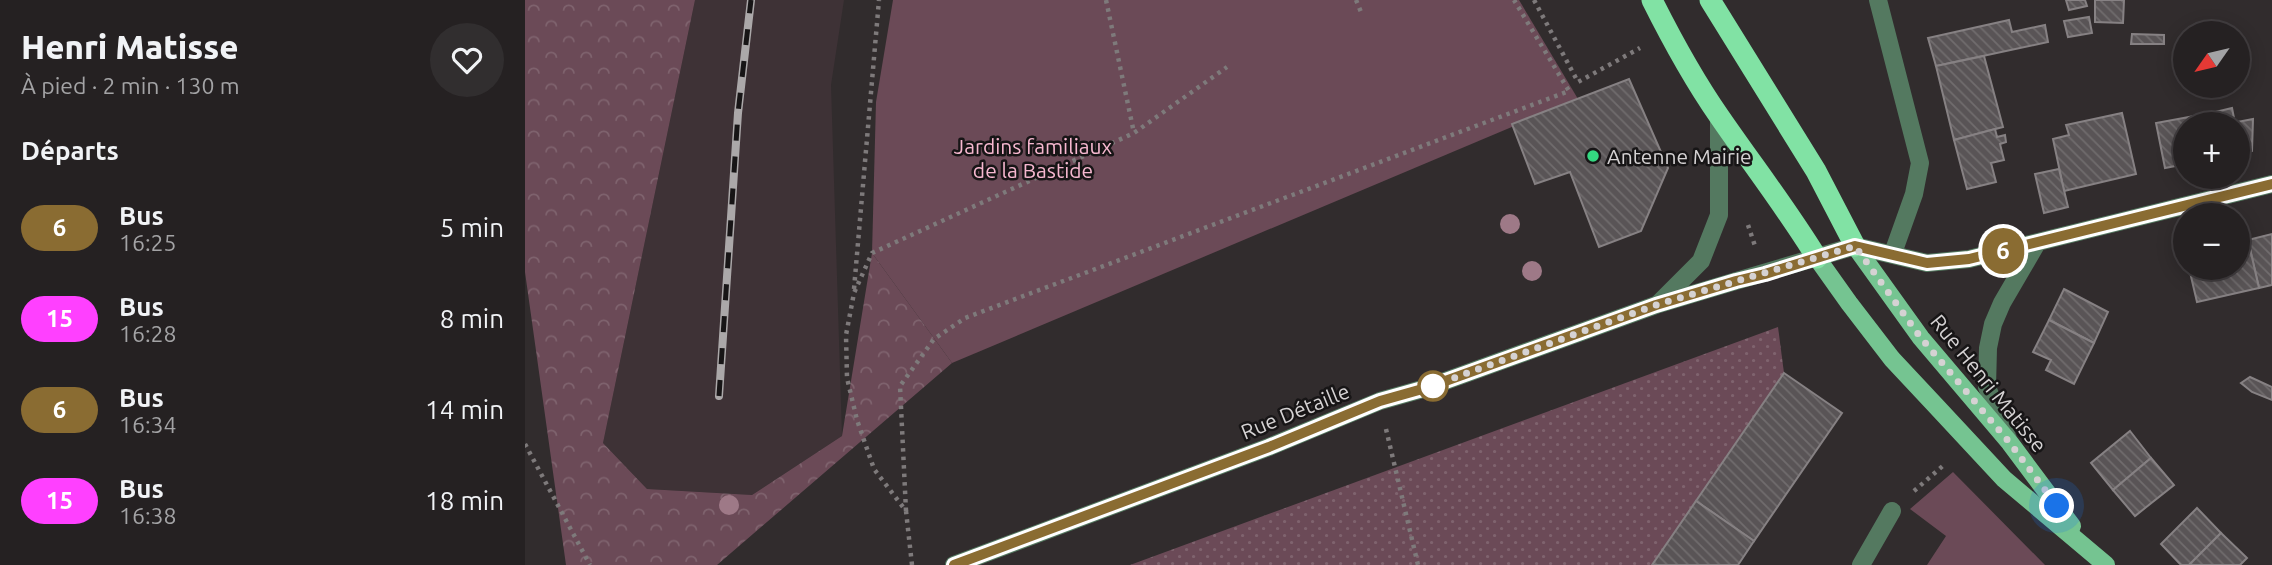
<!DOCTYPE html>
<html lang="fr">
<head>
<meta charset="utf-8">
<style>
	body { margin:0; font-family:Ubuntu,sans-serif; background:#312e2f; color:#f1f3f6; height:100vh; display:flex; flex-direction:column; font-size:26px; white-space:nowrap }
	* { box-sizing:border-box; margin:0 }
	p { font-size:23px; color:#a3a3a5 }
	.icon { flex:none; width:38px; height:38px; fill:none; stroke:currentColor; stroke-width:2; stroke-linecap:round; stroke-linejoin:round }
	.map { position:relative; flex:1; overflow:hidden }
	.sheet { display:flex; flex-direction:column; background:#252122; width:525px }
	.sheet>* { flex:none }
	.badge { padding:0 14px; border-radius:23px; font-size:24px; line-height:46px }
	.needle { width:46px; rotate:236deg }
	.tools { position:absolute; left:1648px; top:21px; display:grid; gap:14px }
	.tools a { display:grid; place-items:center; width:77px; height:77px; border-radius:50%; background:#252122; box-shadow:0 4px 18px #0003,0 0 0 2px #423e40; font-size:35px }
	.you { position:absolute; width:35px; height:35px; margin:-18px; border:5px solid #fff; border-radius:50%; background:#1a73e8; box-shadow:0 0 0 10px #1a73e833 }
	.map>.badge { position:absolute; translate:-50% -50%; box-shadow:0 0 0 4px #fff }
	h2 { padding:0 21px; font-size:26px; line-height:63px }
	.round { display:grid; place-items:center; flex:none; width:74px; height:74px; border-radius:37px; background:#312e2f }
	.head { display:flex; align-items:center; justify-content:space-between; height:119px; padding:0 21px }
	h1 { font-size:33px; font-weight:800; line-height:52px }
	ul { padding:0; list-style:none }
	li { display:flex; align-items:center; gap:21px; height:91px; padding:0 21px }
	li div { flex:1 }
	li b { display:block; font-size:26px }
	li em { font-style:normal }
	li .badge { min-width:77px; font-weight:700; text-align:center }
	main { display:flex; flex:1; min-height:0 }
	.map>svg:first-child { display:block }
	.built { fill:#3e3236 }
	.green { fill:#6b4a57 }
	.forest { fill:url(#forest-crowns) }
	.park { fill:url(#park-dots) }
	.building { fill:url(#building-back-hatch); stroke:#868183; stroke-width:2 }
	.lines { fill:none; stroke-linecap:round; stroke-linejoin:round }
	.path { stroke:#7e7a7b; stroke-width:4.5; stroke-dasharray:3.5 5; stroke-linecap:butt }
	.minor { stroke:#547960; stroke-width:18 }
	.major { stroke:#75c491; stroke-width:18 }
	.highway { stroke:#81e2a4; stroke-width:21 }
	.rail-casing { stroke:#aba8a9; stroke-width:8 }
	.rail { stroke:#171516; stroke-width:5; stroke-dasharray:16; stroke-linecap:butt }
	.tree { fill:#9e7987 }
	.line-casing { stroke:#fff; stroke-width:16 }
	.line { stroke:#8a6c32; stroke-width:10 }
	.walk { stroke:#d5d2d3; stroke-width:7; stroke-dasharray:0 12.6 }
	.poi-dot { fill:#34d881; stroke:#171516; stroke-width:2.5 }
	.stop-dot { fill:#fff; stroke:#8a6c32; stroke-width:3.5 }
	.labels { text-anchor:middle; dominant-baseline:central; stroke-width:5; stroke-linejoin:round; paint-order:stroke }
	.park-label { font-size:21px; fill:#f7b8d0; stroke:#171516 }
	.poi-label { font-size:21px; fill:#d5d2d3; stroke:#171516; text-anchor:start }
	.street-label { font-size:21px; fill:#d5d2d3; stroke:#171516 }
</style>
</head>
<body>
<main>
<section class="sheet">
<div class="head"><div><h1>Henri Matisse</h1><p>À pied · 2 min · 130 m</p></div><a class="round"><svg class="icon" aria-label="heart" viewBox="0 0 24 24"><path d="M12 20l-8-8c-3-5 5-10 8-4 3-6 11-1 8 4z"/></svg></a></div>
<h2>Départs</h2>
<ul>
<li><span class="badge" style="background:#8a6c32;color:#fff">6</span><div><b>Bus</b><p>16:25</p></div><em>5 min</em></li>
<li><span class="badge" style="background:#ff40ff;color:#fff">15</span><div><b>Bus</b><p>16:28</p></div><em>8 min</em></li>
<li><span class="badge" style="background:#8a6c32;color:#fff">6</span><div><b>Bus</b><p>16:34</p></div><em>14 min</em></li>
<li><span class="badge" style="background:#ff40ff;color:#fff">15</span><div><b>Bus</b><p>16:38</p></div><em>18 min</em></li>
</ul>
</section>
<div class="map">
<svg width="1747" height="565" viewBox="0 0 1747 565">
	<defs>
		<pattern id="forest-crowns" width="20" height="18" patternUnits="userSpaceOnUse" patternTransform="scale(1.75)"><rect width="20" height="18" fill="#6b4a57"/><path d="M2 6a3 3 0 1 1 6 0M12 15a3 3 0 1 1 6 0" fill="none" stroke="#7f636e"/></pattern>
		<pattern id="park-dots" width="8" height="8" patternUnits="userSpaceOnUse" patternTransform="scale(1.75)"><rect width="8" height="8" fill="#6b4a57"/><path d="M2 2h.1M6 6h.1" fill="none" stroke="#7f636e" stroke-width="1.8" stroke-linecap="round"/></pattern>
		<pattern id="building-back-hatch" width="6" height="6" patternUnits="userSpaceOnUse" patternTransform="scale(1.75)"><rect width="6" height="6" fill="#595456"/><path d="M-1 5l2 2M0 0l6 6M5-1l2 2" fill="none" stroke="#706c6d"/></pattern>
	</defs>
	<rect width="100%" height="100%" fill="#312c2d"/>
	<path class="built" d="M 170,0 L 319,0 L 306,85 L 317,436 L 227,495 L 122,489 L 78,443 Z"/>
	<g class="green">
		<path d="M 368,0 L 994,0 L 1053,99 L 427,363 L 347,253 L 351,102 Z"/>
		<path d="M 1428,472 L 1520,565 L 1402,565 L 1421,536 L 1385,509 Z"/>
	</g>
	<path class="forest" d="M 0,0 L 170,0 L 78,443 L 122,489 L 227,495 L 317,436 L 347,253 L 427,363 L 192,565 L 41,565 L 0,272 Z"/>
	<path class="park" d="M 1253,327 L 1259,373 L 1127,565 L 605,565 Z"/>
	<g class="building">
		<path d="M 1541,0 L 1560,0 L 1562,6 L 1544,10 Z"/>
		<path d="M 1570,0 L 1599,0 L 1598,23 L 1570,22 Z"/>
		<path d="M 1564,17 L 1567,33 L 1543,37 L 1539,21 Z"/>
		<path d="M 1484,20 L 1487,32 L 1520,25 L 1523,42 L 1411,66 L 1403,38 Z"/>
		<path d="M 1607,34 L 1639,35 L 1639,44 L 1606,44 Z"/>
		<path d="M 1459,56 L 1478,127 L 1429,140 L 1411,66 Z"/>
		<path d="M 1104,79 L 1143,168 L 1116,231 L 1074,247 L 1045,172 L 1010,184 L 987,124 Z"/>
		<path d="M 1707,108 L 1710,123 L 1688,124 L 1686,113 Z"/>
		<path d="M 1597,113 L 1611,174 L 1539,191 L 1528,139 L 1544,135 L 1541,125 Z"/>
		<path d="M 1686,113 L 1688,124 L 1661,124 L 1661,164 L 1640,168 L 1631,123 Z"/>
		<path d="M 1728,119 L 1727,151 L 1713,153 L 1713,124 L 1702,124 Z"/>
		<path d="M 1470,129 L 1472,137 L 1480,135 L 1481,142 L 1475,144 L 1479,160 L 1466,163 L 1471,182 L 1442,189 L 1429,140 Z"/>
		<path d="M 1534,169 L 1543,207 L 1519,213 L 1510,174 Z"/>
		<path d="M 1747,234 L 1747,285 L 1734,288 L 1723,240 Z"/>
		<path d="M 1723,240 L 1734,288 L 1672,302 L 1664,268 L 1713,268 L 1713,242 Z"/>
		<path d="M 1539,289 L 1583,312 L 1569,343 L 1524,320 Z"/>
		<path d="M 1524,320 L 1569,343 L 1549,384 L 1521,370 L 1526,360 L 1508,352 Z"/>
		<path d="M 1259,373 L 1317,413 L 1229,541 L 1171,501 Z"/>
		<path d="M 1725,377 L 1747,387 L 1747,400 L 1727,392 L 1716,383 Z"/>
		<path d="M 1605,431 L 1626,458 L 1588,490 L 1566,463 Z"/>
		<path d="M 1626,458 L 1649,485 L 1610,516 L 1588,490 Z"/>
		<path d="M 1171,501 L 1229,541 L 1213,565 L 1127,565 Z"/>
		<path d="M 1672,508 L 1696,533 L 1664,565 L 1656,565 L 1636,544 Z"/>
		<path d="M 1696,533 L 1722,558 L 1715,565 L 1664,565 Z"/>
	</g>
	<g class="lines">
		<g class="path">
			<path d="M 581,0 L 609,133"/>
			<path d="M 831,0 L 836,12"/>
			<path d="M 1009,0 L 1053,82 L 1115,48"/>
			<path d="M 1223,225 L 1230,246"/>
			<path d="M 329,289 L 354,0"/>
			<path d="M 861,429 L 893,565"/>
			<path d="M 0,444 L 65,565"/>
			<path d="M 1389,491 L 1420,464"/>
			<path d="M 381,511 L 375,386 L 409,339 L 440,318 L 1044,91 L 989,0"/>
			<path d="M 387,565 L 381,511 L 349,469 L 332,420 L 322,378 L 321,335 L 329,293 L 347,253 L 609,133 L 702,67"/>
		</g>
		<g class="minor">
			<path d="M 1353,0 L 1395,163 L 1389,194 L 1368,253"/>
			<path d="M 1135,302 L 1176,261 L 1194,215 L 1194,116"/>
			<path d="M 1483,439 L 1462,387 L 1463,348 L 1468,324 L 1477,303 L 1512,243"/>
			<path d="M 429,565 L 744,447 L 855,401 L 901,388 L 1131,305 L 1211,281 L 1330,246 L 1402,263 L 1444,259 L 1747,184"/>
			<path d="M 1336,565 L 1367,511"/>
		</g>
		<g class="major">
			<path d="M 1330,246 L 1396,338 L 1485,443 L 1547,526"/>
			<path d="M 1292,258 L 1324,303 L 1367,359 L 1411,406 L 1479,479 L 1581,565"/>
		</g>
		<g class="highway">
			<path d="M 1127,0 C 1147,40 1169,80 1194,116 C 1227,164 1262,209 1292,258"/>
			<path d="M 1185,0 L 1291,171 L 1330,246"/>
		</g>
		<defs>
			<path id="rail" d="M 194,396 L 213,113 L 226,0"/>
		</defs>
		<use href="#rail" class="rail-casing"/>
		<use href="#rail" class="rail"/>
	</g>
	<g class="tree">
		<circle cx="985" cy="224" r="10"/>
		<circle cx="1007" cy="271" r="10"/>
		<circle cx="204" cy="505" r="10"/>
	</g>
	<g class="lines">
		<defs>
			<path id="line" d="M 429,565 L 744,447 L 855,401 L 901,388 L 1131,305 L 1211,281 L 1240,274 L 1330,246 L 1402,263 L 1444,259 L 1747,184"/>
		</defs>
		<use href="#line" class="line-casing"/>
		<use href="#line" class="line"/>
		<path class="walk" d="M 908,386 L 901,388 L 1131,305 L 1330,246 L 1396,338 L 1485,443 L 1532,506"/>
	</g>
	<circle class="poi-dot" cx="1068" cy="156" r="7"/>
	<circle class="stop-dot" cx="908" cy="386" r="14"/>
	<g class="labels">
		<g class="park-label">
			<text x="508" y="146">Jardins familiaux<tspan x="508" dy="24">de la Bastide</tspan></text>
		</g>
		<g class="poi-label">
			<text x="1082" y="156">Antenne Mairie</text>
		</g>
		<g class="street-label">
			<text transform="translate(1464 383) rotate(51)">Rue Henri Matisse</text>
			<text transform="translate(770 411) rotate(-22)">Rue Détaille</text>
		</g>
	</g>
</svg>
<div class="tools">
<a><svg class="needle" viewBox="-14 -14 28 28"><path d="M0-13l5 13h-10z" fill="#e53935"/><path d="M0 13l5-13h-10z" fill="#a3a3a5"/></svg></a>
<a>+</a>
<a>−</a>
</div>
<div class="you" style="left:1532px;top:506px"></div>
<b class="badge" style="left:1478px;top:251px;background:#8a6c32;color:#fff">6</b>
</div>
</main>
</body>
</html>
